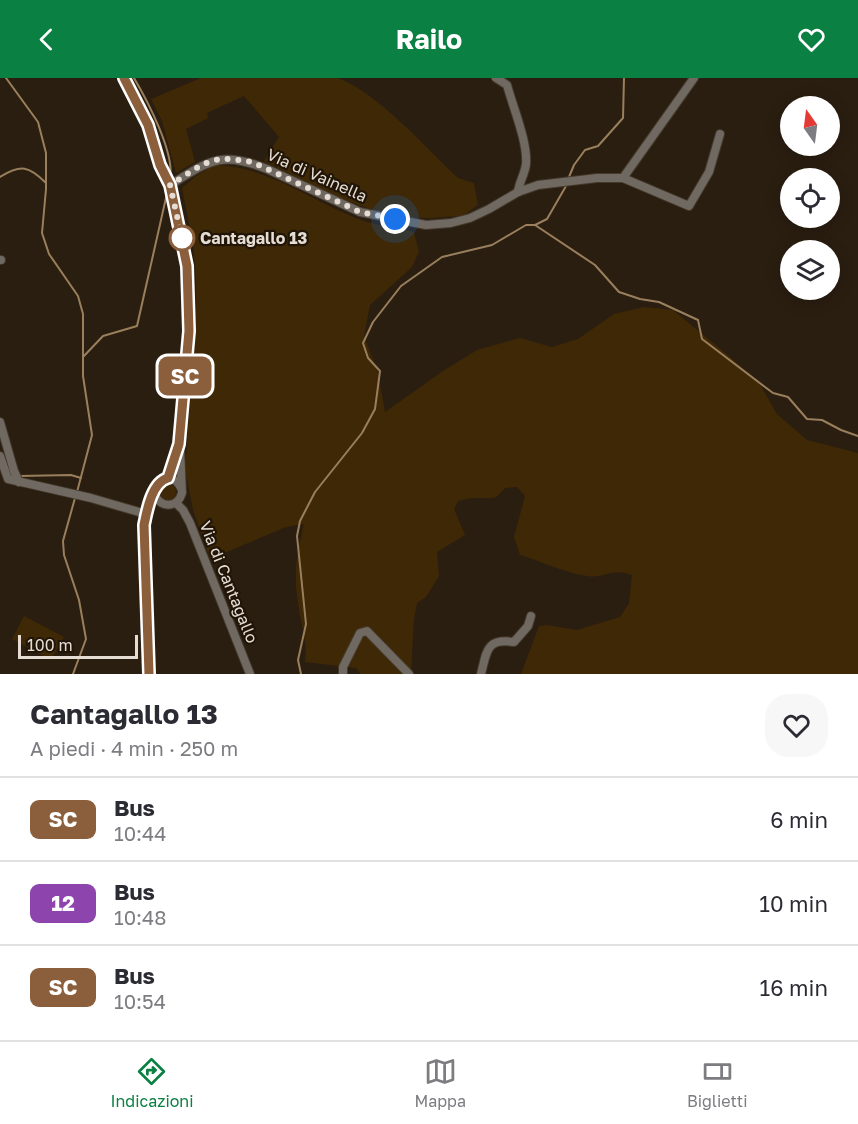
<!DOCTYPE html>
<html lang="it">
<head>
<meta charset="utf-8">
<style>
	body { margin:0; font-family:"Golos Text",sans-serif; background:#f7f7f7; color:#2b2b33; height:100vh; display:flex; flex-direction:column; font-size:22px; white-space:nowrap }
	* { box-sizing:border-box; margin:0 }
	p { font-size:20px; color:#7c7c81 }
	.icon { flex:none; width:33px; height:33px; fill:none; stroke:currentColor; stroke-width:2; stroke-linecap:round; stroke-linejoin:round }
	.map { position:relative; height:596px; overflow:hidden }
	.sheet { display:flex; flex-direction:column; background:#fff; flex:1 }
	.sheet>* { flex:none }
	.badge { padding:0 12px; border-radius:9px; font-size:21px; line-height:39px }
	.needle { width:39px; rotate:346deg }
	.controls { position:absolute; left:780px; top:18px; display:grid; gap:12px }
	.controls a { display:grid; place-items:center; width:60px; height:60px; border-radius:50%; background:#fff; box-shadow:0 3px 15px #0003; font-size:30px }
	.scale { position:absolute; left:18px; bottom:15px; width:120px; box-sizing:border-box; padding-left:6px; border:3px solid #e5ddd4; border-top:0; font-size:16px; line-height:21px; white-space:nowrap; color:#e5ddd4; -webkit-text-stroke:4px #201507; paint-order:stroke }
	.you { position:absolute; width:30px; height:30px; margin:-15px; border:4px solid #fff; border-radius:50%; background:#1a73e8; box-shadow:0 0 0 9px #1a73e833 }
	.map>.badge { position:absolute; translate:-50% -50%; box-shadow:0 0 0 3px #fff }
	.round { display:grid; place-items:center; flex:none; width:63px; height:63px; border-radius:24px; background:#f7f7f7 }
	.summary { display:flex; align-items:center; justify-content:space-between; height:102px; padding:0 30px }
	h1 { font-size:28px; font-weight:700; line-height:45px }
	ul { padding:0; list-style:none }
	li { display:flex; align-items:center; gap:18px; height:84px; padding:0 30px; border-top:2px solid #e1e1e2 }
	li div { flex:1 }
	li b { display:block; font-size:22px }
	li em { font-style:normal }
	li .badge { min-width:66px; font-weight:700; text-align:center }
	header { display:flex; justify-content:space-between; align-items:center; height:78px; padding:0 30px; background:#0b8043; color:#fff; font-size:27px; font-weight:700 }
	.tab-bar { display:flex; justify-content:space-around; align-items:center; height:84px; border-top:2px solid #e1e1e2; background:#fff; font-size:16px; color:#7c7c81 }
	.tab-bar a { display:grid; justify-items:center; gap:3px }
	.tab-bar .on { color:#0b8043 }
	.map>svg:first-child { display:block }
	.green { fill:#3f2805 }
	.lines { fill:none; stroke-linecap:round; stroke-linejoin:round }
	.stream { stroke:#9a7f5d; stroke-width:2 }
	.minor-casing { stroke:#44392b; stroke-width:10 }
	.minor { stroke:#6f6961; stroke-width:8 }
	.line-casing { stroke:#fff; stroke-width:14 }
	.line { stroke:#8b5e3c; stroke-width:9 }
	.walk { stroke:#e5ddd4; stroke-width:6; stroke-dasharray:0 10.8 }
	.stop-dot { fill:#fff; stroke:#8b5e3c; stroke-width:3 }
	.labels { text-anchor:middle; dominant-baseline:central; stroke-width:4.5; stroke-linejoin:round; paint-order:stroke }
	.street-label { font-size:16px; fill:#e5ddd4; stroke:#201507 }
	.stop-label { font-size:16px; font-weight:bold; fill:#e5ddd4; stroke:#201507; text-anchor:start }
</style>
</head>
<body>
<header><svg class="icon" aria-label="back" viewBox="0 0 24 24"><path d="M15 5l-7 7 7 7"/></svg>Railo<svg class="icon" aria-label="heart" viewBox="0 0 24 24"><path d="M12 20l-8-8c-3-5 5-10 8-4 3-6 11-1 8 4z"/></svg></header>
<div class="map">
<svg width="858" height="596" viewBox="0 0 858 596">
	<rect width="100%" height="100%" fill="#2a1e10"/>
	<g class="green">
		<path d="M 201,0 L 338,0 C 379,16 425,69 458,100 L 474,105 L 478,127 C 473,130 468,135 463,137 C 457,139 450,138 444,139 C 382,147 318,110 264,83 L 279,59 L 244,18 L 207,35 L 208,40 L 186,51 L 195,84 L 176,95 L 162,43 L 151,21 Z"/>
		<path d="M 215,87 C 269,88 314,125 364,143 C 380,148 398,150 414,154 L 419,174 L 412,189 L 370,227 L 364,258 L 378,295 L 385,334 L 443,293 L 477,272 L 520,260 L 552,269 L 578,261 L 614,236 L 644,229 L 673,232 L 718,269 L 758,303 L 777,336 L 807,362 L 858,375 L 858,596 L 521,596 L 539,548 L 547,547 L 577,552 L 620,539 L 629,525 L 632,497 C 610,489 605,501 587,498 C 562,494 544,484 520,477 L 514,459 L 525,418 L 517,409 L 505,410 C 493,425 489,419 474,420 C 469,420 463,422 458,423 L 454,431 L 465,457 L 437,474 L 439,498 L 426,519 L 417,525 L 414,541 L 411,596 L 361,596 L 356,590 L 305,584 C 308,564 300,544 298,524 C 293,495 297,474 304,446 L 286,449 L 210,481 L 193,432 L 185,391 L 195,256 L 196,201 L 193,167 L 182,110 L 196,98 Z"/>
		<circle cx="168" cy="414" r="8"/>
		<path d="M 24,538 L 64,559 L 51,582 L 12,561 Z"/>
	</g>
	<g class="lines">
		<g class="stream">
			<path d="M 6,0 L 38,44 L 46,75 L 46,111 L 42,155 L 49,176 L 78,218 L 83,236 L 83,298 L 92,357 L 77,414"/>
			<path d="M 134,0 C 147,22 175,75 170,100"/>
			<path d="M 0,99 C 21,86 29,88 46,105"/>
			<path d="M 569,99 L 574,87 L 585,72 L 598,68 L 623,40 L 624,0"/>
			<path d="M 535,147 L 595,187 L 619,214 L 640,221 L 659,224 L 698,242 L 702,261 L 773,315 L 788,319 L 807,341 L 822,342 L 841,352 L 858,358"/>
			<path d="M 83,279 L 103,258 L 137,248 L 168,111"/>
			<path d="M 19,398 L 71,397 L 81,400"/>
			<path d="M 73,596 L 86,561 L 79,522 L 64,477 L 63,463 L 75,420"/>
			<path d="M 301,596 L 298,582 L 306,546 L 297,458 L 300,443 L 315,414 L 362,355 L 375,331 L 380,293 L 368,280 L 363,265 L 373,244 L 401,208 L 442,179 L 492,167 L 526,147 L 535,147 L 547,141 L 566,108"/>
		</g>
		<defs>
			<g id="minor">
				<path d="M 124,0 L 148,47 L 160,88 L 170,107 L 187,188 L 189,253 L 179,364 L 168,400"/>
				<path d="M 496,0 L 507,7 C 513,29 528,65 526,86 C 525,96 519,104 518,114"/>
				<path d="M 623,100 L 694,0"/>
				<path d="M 170,107 C 209,83 221,72 267,91 L 360,134 L 426,147 L 451,145 L 470,140 L 489,131 L 518,114 L 538,107 L 597,100 L 623,100 L 689,128 L 709,94 L 720,56"/>
				<path d="M 0,182 L 1,182"/>
				<path d="M 0,344 L 14,393 L 19,404"/>
				<path d="M 180,370 L 182,415 C 178,429 163,431 155,418 L 157,406 C 165,397 176,399 181,410"/>
				<path d="M 0,378 L 8,401 L 91,420 L 146,436"/>
				<path d="M 176,425 L 183,432 L 190,445 L 250,596"/>
				<path d="M 149,596 L 143,461 L 146,436 L 155,414"/>
				<path d="M 343,596 L 343,589 L 360,555 L 367,553 L 409,596"/>
				<path d="M 481,596 C 487,573 486,560 514,564 L 528,548 L 531,538"/>
			</g>
		</defs>
		<use href="#minor" class="minor-casing"/>
		<use href="#minor" class="minor"/>
	</g>
	<g class="lines">
		<defs>
			<path id="line" d="M 124,0 L 148,47 L 160,87 L 170,107 L 187,188 L 189,253 L 179,366 L 168,400 C 152,404 147,432 144,447 L 149,596"/>
		</defs>
		<use href="#line" class="line-casing"/>
		<use href="#line" class="line"/>
		<path class="walk" d="M 182,160 L 170,107 L 203,86 L 219,81 L 232,81 L 252,84 L 267,91 L 360,134 L 395,141"/>
	</g>
	<circle class="stop-dot" cx="182" cy="160" r="12"/>
	<g class="labels">
		<g class="street-label">
			<text transform="translate(317 97) rotate(24)">Via di Vainella</text>
			<text transform="translate(229 504) rotate(68)">Via di Cantagallo</text>
		</g>
		<g class="stop-label">
			<text x="200" y="160">Cantagallo 13</text>
		</g>
	</g>
</svg>
<div class="controls">
<a><svg class="needle" viewBox="-14 -14 28 28"><path d="M0-13l5 13h-10z" fill="#e53935"/><path d="M0 13l5-13h-10z" fill="#7c7c81"/></svg></a>
<a><svg class="icon" aria-label="locate" viewBox="0 0 24 24"><circle cx="12" cy="12" r="6"/><path d="M12 2v4M12 18v4M2 12h4M18 12h4"/></svg></a>
<a><svg class="icon" aria-label="layers" viewBox="0 0 24 24"><path d="M12 4l9 5-9 5-9-5zM3 14l9 5 9-5"/></svg></a>
</div>
<div class="scale">100 m</div>
<div class="you" style="left:395px;top:141px"></div>
<b class="badge" style="left:185px;top:298px;background:#8b5e3c;color:#fff">SC</b>
</div>
<section class="sheet">
<div class="summary"><div><h1>Cantagallo 13</h1><p>A piedi · 4 min · 250 m</p></div><a class="round"><svg class="icon" aria-label="heart" viewBox="0 0 24 24"><path d="M12 20l-8-8c-3-5 5-10 8-4 3-6 11-1 8 4z"/></svg></a></div>
<ul>
<li><span class="badge" style="background:#8b5e3c;color:#fff">SC</span><div><b>Bus</b><p>10:44</p></div><em>6 min</em></li>
<li><span class="badge" style="background:#8e44ad;color:#fff">12</span><div><b>Bus</b><p>10:48</p></div><em>10 min</em></li>
<li><span class="badge" style="background:#8b5e3c;color:#fff">SC</span><div><b>Bus</b><p>10:54</p></div><em>16 min</em></li>
</ul>
</section>
<nav class="tab-bar">
<a class="on"><svg class="icon" aria-label="directions" viewBox="0 0 24 24"><path d="M12 3l9 9-9 9-9-9zM9 14v-3h6M13 9l2 2-2 2"/></svg>Indicazioni</a>
<a><svg class="icon" aria-label="map" viewBox="0 0 24 24"><path d="M3 6l6-2 6 2 6-2v14l-6 2-6-2-6 2zM9 4v14M15 6v14"/></svg>Mappa</a>
<a><svg class="icon" aria-label="tickets" viewBox="0 0 24 24"><path d="M3 7h18v10H3zM15 7v10"/></svg>Biglietti</a>
</nav>
</body>
</html>
